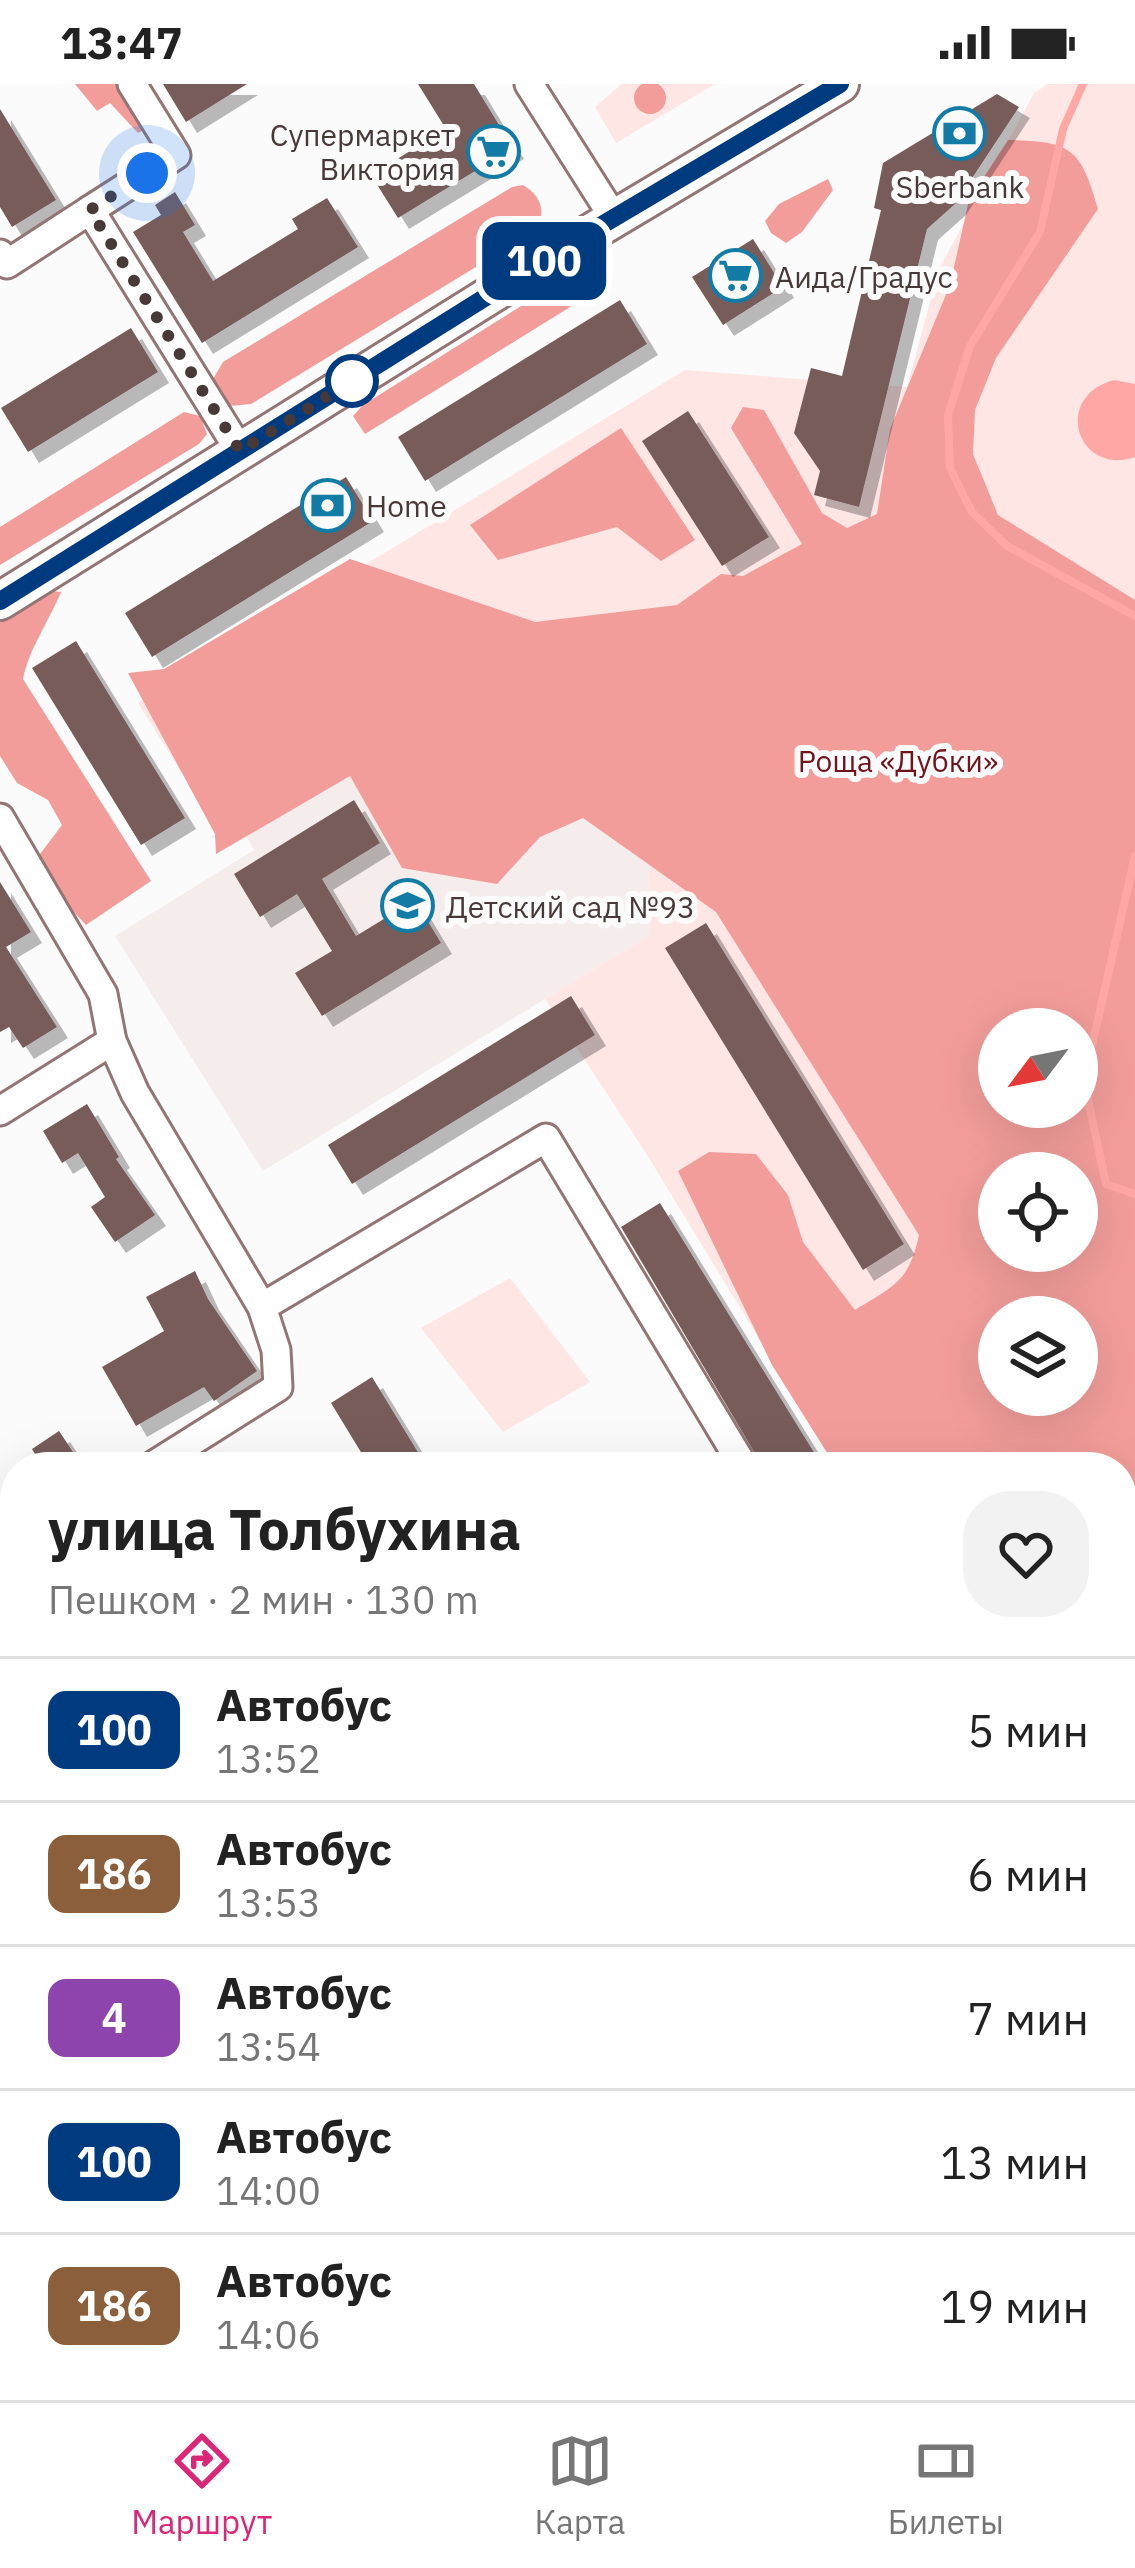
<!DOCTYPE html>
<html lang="ru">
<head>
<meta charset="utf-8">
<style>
	body { margin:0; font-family:"IBM Plex Sans",sans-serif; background:#f2f2f2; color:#222; height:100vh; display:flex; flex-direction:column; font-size:45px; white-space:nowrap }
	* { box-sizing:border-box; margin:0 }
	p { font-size:39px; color:#767676 }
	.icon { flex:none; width:66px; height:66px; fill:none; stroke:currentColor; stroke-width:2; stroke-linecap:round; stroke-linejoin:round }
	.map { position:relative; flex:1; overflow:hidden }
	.side { position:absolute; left:0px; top:1368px; width:1137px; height:948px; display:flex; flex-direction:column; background:#fff; border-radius:48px 48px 0 0; box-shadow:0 12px 48px #0002 }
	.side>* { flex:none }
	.badge { padding:0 24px; border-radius:18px; font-size:42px; line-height:78px }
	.needle { width:78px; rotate:238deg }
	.fabs { position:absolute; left:978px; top:924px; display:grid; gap:24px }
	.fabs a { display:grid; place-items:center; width:120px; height:120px; border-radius:50%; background:#fff; box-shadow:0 12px 48px #0002; font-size:60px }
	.you { position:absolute; width:60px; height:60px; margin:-30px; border:9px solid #fff; border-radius:50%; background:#1a73e8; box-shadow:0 0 0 18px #1a73e833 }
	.map>.badge { position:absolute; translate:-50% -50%; box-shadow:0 0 0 6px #fff }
	.round { display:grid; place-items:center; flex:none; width:126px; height:126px; border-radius:48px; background:#f2f2f2 }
	.summary { display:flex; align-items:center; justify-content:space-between; height:204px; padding:0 48px }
	h1 { font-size:57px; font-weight:800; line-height:90px }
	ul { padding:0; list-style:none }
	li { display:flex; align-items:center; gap:36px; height:144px; padding:0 48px; border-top:3px solid #e0e0e0 }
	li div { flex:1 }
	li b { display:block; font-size:45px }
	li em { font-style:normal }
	li .badge { min-width:132px; font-weight:700; text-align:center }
	.status { display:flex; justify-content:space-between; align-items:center; height:84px; padding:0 60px; background:#fff; direction:ltr }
	.status svg { height:33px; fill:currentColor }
	.menu { display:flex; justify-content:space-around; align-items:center; height:168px; border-top:3px solid #e0e0e0; background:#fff; font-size:33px; color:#767676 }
	.menu a { display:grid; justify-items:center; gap:6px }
	.menu .active { color:#db2777 }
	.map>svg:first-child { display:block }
	.built { fill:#f5edec }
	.green { fill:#fee6e5; fill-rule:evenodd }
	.forest { fill:#f29d9a; fill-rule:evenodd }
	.water { fill:#fea7a4 }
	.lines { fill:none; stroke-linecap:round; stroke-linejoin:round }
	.stream { stroke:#fea7a4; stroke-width:8 }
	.building { fill:#775c5a; filter:url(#shadow) }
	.street-casing { stroke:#927574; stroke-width:33 }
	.secondary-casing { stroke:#927574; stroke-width:42 }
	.street { stroke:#fff; stroke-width:27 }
	.secondary { stroke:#fff; stroke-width:36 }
	.line-casing { stroke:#fff; stroke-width:27 }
	.line { stroke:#003b80; stroke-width:18 }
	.walk { stroke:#463938; stroke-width:12; stroke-dasharray:0 21.6 }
	.stop-dot { fill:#fff; stroke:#003b80; stroke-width:6 }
	.labels { text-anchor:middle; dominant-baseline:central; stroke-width:12; stroke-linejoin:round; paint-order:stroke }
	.poi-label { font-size:30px; fill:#463938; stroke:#fbfbfb; text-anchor:start }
	.park-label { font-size:30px; fill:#72141d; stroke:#fbfbfb }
</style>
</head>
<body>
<div class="status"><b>13:47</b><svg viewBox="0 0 49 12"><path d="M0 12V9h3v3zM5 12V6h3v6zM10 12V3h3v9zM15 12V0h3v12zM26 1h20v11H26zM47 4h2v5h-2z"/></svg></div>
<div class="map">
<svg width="1135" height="2316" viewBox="0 0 1135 2316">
	<defs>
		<filter id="shadow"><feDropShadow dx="11" dy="11" stdDeviation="0" flood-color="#0004"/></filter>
	</defs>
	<rect width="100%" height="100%" fill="#fbfbfb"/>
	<g class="built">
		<path d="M 571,533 L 645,645 L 650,851 L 263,1087 L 115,852 L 254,766 L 234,732 Z"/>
		<path d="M 1122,2053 L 1135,2066 L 1135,2316 L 732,2316 L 746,2301 L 1122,2301 Z"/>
	</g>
	<g class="green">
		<path d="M 622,0 L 715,0 L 616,59 L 595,23 Z"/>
		<path d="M 1048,0 L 1135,0 L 1135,2061 L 1122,2048 L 1122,1383 L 837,1383 L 649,1074 L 545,915 L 650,851 L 645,646 L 571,534 L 215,742 L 138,619 L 685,286 L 907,303 L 939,185 L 1034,9 ZM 999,945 L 1077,945 L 1077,1023 L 999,1023 ZM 999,1089 L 1077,1089 L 1077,1167 L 999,1167 ZM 999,1233 L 1077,1233 L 1077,1311 L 999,1311 Z"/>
		<path d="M 510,1194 L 590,1298 L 503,1348 L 421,1244 Z"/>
	</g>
	<g class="forest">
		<circle cx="650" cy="14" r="16"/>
		<path d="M 75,0 L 146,0 L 163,35 L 138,49 L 110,19 L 97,27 Z"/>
		<path d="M 1008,56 C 1071,57 1081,64 1098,125 L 996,274 L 975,326 L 973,370 L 998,431 L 1135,516 L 1135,1964 L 1122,1951 L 1122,1383 L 836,1383 L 772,1281 L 678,1087 L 709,1068 L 756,1070 L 788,1111 L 803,1158 L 855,1226 C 894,1202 909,1198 919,1151 L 716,828 L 583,734 L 540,753 L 497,800 L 402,784 L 350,692 L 216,770 L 215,750 L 128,589 L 164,585 L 350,475 L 535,538 L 677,521 L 721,490 L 743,492 L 802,460 L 731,344 L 743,323 L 764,326 L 822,429 L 847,444 L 877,430 L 890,345 L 950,201 L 969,116 ZM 999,945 L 1077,945 L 1077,1023 L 999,1023 ZM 999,1089 L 1077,1089 L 1077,1167 L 999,1167 ZM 999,1233 L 1077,1233 L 1077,1311 L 999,1311 Z"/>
		<path d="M 828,95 L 833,106 L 802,148 L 786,159 L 771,149 L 765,137 L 779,120 Z"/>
		<path d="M 523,101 C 542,112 547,130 535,147 L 251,320 L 230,322 L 213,295 L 223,278 L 512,103 Z"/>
		<path d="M 590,179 L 601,182 L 609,195 L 604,202 L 365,350 L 353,332 L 363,321 Z"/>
		<path d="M 184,328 L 200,332 L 207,350 L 199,360 L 0,481 L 0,443 Z"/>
		<path d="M 621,344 L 695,456 L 661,477 L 617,443 L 498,476 L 470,441 Z"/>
		<path d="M 43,506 L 61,508 C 49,537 29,565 23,595 L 151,797 L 86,841 L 70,824 L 37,774 L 62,741 L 48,716 L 17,699 L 0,672 L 0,534 Z"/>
	</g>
	<path class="water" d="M 1114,296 L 1135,300 L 1135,373 C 1078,393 1051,313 1114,296 Z"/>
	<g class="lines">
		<g class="stream">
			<path d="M 1083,0 L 1063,45 L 1040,148 L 970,262 L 948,331 L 950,384 L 972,428 L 1007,462 L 1135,532"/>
			<path d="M 1135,772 L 1084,997 L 1106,1100 L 1135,1110"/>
		</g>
	</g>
	<g class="building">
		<path d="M 163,0 L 247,0 L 186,38 Z"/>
		<path d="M 418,0 L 474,0 L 513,64 L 398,134 L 371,91 L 446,45 Z"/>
		<path d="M 997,10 L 1019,23 L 955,120 L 927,145 L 859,423 L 814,411 L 820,387 L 794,349 L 811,284 L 842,292 L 881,126 L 874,124 L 883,79 Z"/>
		<path d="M 0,25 L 56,116 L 12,143 L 0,123 Z"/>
		<path d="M 175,108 L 195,141 L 183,148 L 213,197 L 298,145 L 292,135 L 327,114 L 358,163 L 202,259 L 133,148 L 161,131 L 155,121 Z"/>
		<path d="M 753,155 L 783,203 L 723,241 L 692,193 Z"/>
		<path d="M 620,216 L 647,260 L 425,397 L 398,353 Z"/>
		<path d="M 131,244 L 158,288 L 28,368 L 1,324 Z"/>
		<path d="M 688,327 L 769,453 L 722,482 L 642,357 Z"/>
		<path d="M 346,393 L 373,437 L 152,573 L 125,529 Z"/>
		<path d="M 76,557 L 185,734 L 141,761 L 32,584 Z"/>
		<path d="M 354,716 L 380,759 L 322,795 L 356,852 L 415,816 L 441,859 L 322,932 L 295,889 L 332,867 L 297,810 L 260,833 L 234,790 Z"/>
		<path d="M 0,798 L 31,848 L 6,863 L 57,943 L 23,964 L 9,943 L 0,948 Z"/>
		<path d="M 706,839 L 904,1160 L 863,1186 L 665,864 Z"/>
		<path d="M 571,912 L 595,951 L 352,1100 L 328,1061 Z"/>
		<path d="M 87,1020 L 119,1073 L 116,1075 L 155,1131 L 115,1158 L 91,1123 L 105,1113 L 78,1069 L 62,1079 L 43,1047 Z"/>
		<path d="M 660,1119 L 823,1383 L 763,1383 L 621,1143 Z"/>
		<path d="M 195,1187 L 208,1215 L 257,1287 L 214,1317 L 204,1303 L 136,1342 L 102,1283 L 164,1247 L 146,1213 Z"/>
		<path d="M 372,1293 L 427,1383 L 370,1383 L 331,1319 Z"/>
		<path d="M 59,1347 L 83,1383 L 43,1383 L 32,1365 Z"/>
	</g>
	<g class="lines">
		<defs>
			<g id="street">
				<path d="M 529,0 L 614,134"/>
				<path d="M 90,126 L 176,71 L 132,0"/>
				<path d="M 0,170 L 7,180 L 90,126 L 240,367"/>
				<path d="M 0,734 L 103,910 L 112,957 L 135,1009 L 262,1223 L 276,1266 L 278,1303 L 151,1383"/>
				<path d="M 0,1027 L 112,957"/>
				<path d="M 262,1223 L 546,1054 L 744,1383"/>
				<path d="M 0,1478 L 15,1469"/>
				<path d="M 1122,1986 L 1135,1997"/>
				<path d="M 352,2316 L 376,2301"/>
			</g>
			<path id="secondary" d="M 0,517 L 580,155 L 840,0"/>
		</defs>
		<use href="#street" class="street-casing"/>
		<use href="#secondary" class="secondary-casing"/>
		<use href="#street" class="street"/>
		<use href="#secondary" class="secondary"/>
	</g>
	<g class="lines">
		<defs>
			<path id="line" d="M 0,517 L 580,154 L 840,0"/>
		</defs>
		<use href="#line" class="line-casing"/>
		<use href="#line" class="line"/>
		<path class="walk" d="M 147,89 L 90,126 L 240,367 L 352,297"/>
	</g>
	<defs>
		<symbol id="bank-ring" viewBox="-11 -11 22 22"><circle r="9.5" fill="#fbfbfb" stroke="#137ca6" stroke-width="1.5"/><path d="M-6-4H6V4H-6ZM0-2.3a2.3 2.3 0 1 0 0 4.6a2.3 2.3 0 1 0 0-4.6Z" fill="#137ca6"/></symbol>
		<symbol id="supermarket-ring" viewBox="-11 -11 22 22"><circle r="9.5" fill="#fbfbfb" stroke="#137ca6" stroke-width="1.5"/><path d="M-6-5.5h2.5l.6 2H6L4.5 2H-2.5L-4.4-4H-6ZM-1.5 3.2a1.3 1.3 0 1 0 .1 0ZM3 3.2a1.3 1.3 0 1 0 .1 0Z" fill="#137ca6"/></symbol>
		<symbol id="school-ring" viewBox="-11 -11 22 22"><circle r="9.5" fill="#fbfbfb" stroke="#137ca6" stroke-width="1.5"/><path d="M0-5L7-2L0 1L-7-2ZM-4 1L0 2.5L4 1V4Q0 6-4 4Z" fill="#137ca6"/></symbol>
	</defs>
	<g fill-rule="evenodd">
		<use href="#bank-ring" x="930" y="20" width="59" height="59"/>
		<use href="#supermarket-ring" x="464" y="38" width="59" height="59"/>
		<use href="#supermarket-ring" x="706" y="162" width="59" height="59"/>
		<use href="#bank-ring" x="298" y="392" width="59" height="59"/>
		<use href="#school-ring" x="378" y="792" width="59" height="59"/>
	</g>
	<circle class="stop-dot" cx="352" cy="297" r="24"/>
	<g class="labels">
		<g class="poi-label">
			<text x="455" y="50" text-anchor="end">Супермаркет<tspan x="455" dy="34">Виктория</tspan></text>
			<text x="960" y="102" text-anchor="middle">Sberbank</text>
			<text x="775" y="192">Аида/Градус</text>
			<text x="366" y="421">Home</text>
			<text x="446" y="822">Детский сад №93</text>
		</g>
		<g class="park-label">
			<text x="898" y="676">Роща «Дубки»</text>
		</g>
	</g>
</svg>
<div class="fabs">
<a><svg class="needle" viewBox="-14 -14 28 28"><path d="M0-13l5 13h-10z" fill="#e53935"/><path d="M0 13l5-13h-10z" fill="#767676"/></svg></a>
<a><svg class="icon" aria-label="locate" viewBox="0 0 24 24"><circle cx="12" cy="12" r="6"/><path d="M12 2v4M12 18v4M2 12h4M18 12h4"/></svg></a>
<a><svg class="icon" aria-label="layers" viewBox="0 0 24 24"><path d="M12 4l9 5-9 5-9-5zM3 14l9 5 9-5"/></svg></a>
</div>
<div class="you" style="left:147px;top:89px"></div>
<b class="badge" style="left:544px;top:177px;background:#003b80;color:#fff">100</b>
<section class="side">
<div class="summary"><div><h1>улица Толбухина</h1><p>Пешком · 2 мин · 130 m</p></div><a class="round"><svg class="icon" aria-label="heart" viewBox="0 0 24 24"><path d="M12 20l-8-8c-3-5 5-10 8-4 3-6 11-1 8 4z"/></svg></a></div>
<ul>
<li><span class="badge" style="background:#003b80;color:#fff">100</span><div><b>Автобус</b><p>13:52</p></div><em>5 мин</em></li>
<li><span class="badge" style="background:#8b5e3c;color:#fff">186</span><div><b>Автобус</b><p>13:53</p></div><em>6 мин</em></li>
<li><span class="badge" style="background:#8e44ad;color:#fff">4</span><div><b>Автобус</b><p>13:54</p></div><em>7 мин</em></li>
<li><span class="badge" style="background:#003b80;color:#fff">100</span><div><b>Автобус</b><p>14:00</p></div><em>13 мин</em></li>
<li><span class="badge" style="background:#8b5e3c;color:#fff">186</span><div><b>Автобус</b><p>14:06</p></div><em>19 мин</em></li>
</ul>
</section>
</div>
<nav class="menu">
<a class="active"><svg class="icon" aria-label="directions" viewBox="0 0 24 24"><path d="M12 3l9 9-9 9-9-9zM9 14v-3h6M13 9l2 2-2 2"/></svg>Маршрут</a>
<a><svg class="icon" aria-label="map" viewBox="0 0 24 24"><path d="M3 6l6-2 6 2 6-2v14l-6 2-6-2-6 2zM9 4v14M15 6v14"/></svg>Карта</a>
<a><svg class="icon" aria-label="tickets" viewBox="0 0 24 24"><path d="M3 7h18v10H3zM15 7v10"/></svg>Билеты</a>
</nav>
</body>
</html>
